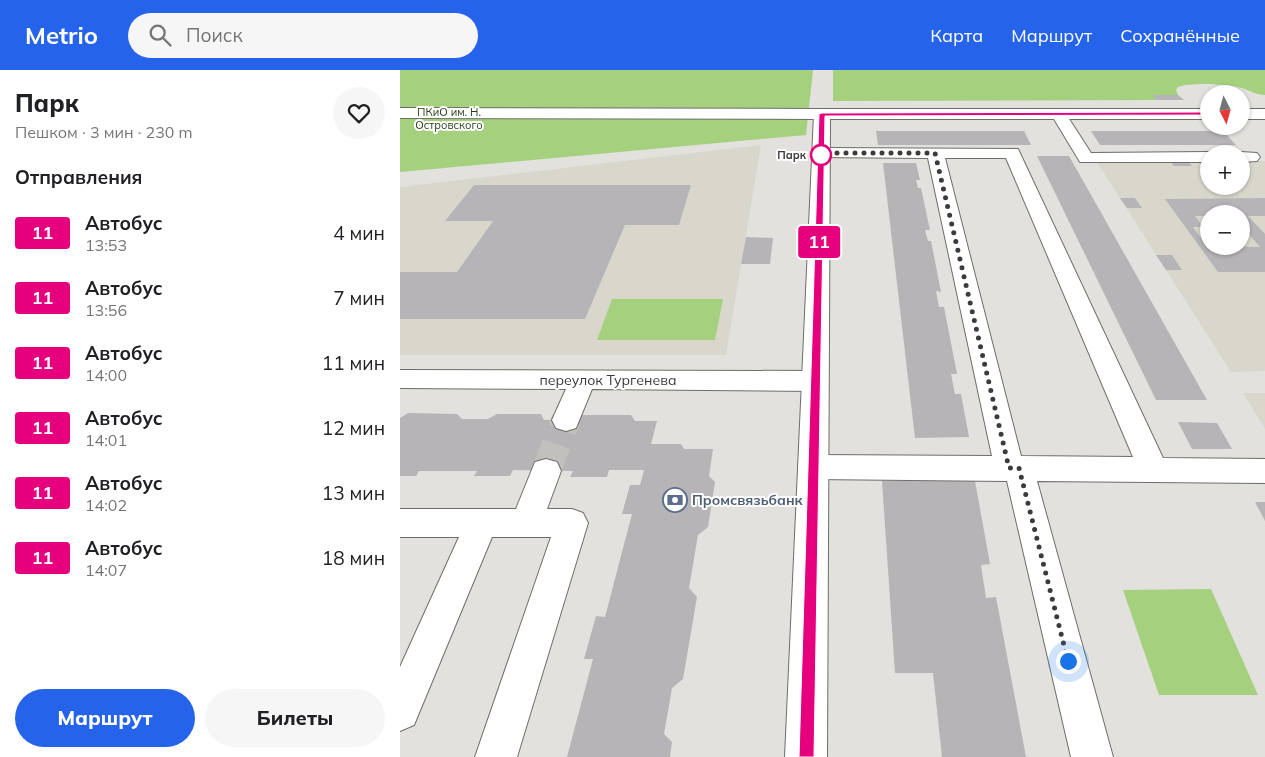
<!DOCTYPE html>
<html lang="ru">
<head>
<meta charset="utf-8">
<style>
	body { margin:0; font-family:Mulish,sans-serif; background:#f6f6f6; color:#202124; height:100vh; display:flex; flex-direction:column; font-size:19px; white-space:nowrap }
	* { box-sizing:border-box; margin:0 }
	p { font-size:16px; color:#757577 }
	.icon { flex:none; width:28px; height:28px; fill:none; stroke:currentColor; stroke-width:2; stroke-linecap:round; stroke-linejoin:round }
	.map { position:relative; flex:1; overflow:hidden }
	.details { display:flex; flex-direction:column; background:#fff; width:400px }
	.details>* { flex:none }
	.badge { padding:0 10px; border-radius:4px; font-size:18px; line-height:32px }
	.needle { width:32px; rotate:174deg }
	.buttons { position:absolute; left:800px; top:15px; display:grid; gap:10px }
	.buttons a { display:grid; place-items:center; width:50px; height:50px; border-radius:50%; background:#fff; box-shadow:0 1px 4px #0004; font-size:25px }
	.you { position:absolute; width:25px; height:25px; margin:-12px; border:4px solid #fff; border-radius:50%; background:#1a73e8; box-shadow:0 0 0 8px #1a73e833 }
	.map>.badge { position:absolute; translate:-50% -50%; box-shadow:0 0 0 2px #fff }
	h2 { padding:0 15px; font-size:19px; line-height:45px }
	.round { display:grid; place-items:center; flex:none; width:52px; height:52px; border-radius:26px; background:#f6f6f6 }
	.summary { display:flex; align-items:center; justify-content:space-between; height:85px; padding:0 15px }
	h1 { font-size:24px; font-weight:800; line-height:38px }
	.action { display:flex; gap:10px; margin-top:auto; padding:10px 15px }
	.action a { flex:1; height:58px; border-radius:30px; background:#2563eb; color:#fff; font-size:20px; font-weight:800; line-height:58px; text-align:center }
	.action a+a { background:#f6f6f6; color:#202124 }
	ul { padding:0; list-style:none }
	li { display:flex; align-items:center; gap:15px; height:65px; padding:0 15px }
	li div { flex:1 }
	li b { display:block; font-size:19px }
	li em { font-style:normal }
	li .badge { min-width:55px; font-weight:700; text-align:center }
	header { display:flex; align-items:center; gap:30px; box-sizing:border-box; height:70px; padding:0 25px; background:#2563eb; color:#fff }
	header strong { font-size:24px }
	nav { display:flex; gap:28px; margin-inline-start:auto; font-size:18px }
	.search { width:350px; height:45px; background:#f6f6f6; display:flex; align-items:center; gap:12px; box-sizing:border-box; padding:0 18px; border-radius:28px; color:#757577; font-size:19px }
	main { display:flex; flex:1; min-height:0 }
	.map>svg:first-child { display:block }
	.built { fill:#d9d7cb; fill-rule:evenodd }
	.green { fill:#a5d17f }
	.building { fill:#b7b4b8; fill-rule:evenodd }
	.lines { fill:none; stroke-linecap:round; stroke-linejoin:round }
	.minor-tunnel { stroke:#c1c0bc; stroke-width:29; stroke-dasharray:29 15; stroke-linecap:butt }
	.minor-casing { stroke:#6e6d69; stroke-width:2 }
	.major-casing { stroke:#6e6d69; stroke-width:2 }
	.minor { fill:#fff; fill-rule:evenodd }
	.major { fill:#fff; fill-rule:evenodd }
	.line { fill:#e6007e; stroke:#fff }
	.walk { stroke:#3b3b39; stroke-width:5; stroke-dasharray:0 9 }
	.stop-dot { fill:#fff; stroke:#e6007e; stroke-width:2.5 }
	.labels { text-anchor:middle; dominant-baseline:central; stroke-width:4; stroke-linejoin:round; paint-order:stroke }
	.far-park-label { font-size:11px; fill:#293b17; stroke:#fff }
	.far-stop-label { font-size:11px; font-weight:bold; fill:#3b3b39; stroke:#fff; text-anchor:end }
	.street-label { font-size:14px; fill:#3b3b39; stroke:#fff }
	.service-label { font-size:14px; font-weight:bold; fill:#4e5e75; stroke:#fff; text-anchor:start }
</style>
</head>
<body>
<header>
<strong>Metrio</strong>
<div class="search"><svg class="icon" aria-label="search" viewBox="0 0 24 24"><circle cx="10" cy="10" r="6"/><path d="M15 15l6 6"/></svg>Поиск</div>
<nav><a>Карта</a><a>Маршрут</a><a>Сохранённые</a></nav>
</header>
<main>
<section class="details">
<div class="summary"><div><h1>Парк</h1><p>Пешком · 3 мин · 230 m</p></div><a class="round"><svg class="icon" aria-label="heart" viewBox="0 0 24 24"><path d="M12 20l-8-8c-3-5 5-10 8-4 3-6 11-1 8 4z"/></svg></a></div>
<h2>Отправления</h2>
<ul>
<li><span class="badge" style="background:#e6007e;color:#fff">11</span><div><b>Автобус</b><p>13:53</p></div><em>4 мин</em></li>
<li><span class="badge" style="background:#e6007e;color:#fff">11</span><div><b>Автобус</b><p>13:56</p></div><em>7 мин</em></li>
<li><span class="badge" style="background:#e6007e;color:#fff">11</span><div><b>Автобус</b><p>14:00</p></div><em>11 мин</em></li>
<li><span class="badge" style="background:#e6007e;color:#fff">11</span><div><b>Автобус</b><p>14:01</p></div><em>12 мин</em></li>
<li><span class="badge" style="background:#e6007e;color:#fff">11</span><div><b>Автобус</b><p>14:02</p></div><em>13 мин</em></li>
<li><span class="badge" style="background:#e6007e;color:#fff">11</span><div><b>Автобус</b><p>14:07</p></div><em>18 мин</em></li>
</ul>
<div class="action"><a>Маршрут</a><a>Билеты</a></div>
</section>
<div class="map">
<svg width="865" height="687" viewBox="0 0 865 687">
	<rect width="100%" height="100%" fill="#e2e1dd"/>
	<g class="built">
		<path d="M 361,75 L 326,285 L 0,285 L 0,117 Z"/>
		<path d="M 809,91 L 809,116 L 841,116 L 841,91 L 865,91 L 865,301 L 831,302 L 697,92 ZM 809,144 L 841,144 L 841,176 L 809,176 Z"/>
		<path d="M 843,323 L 865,323 L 865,359 Z"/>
	</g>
	<g class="green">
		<path d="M 0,0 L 413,0 L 406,65 L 0,102 Z"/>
		<path d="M 433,0 L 865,0 L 865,25 C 856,25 851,21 842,18 C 826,14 793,12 778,17 L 776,20 L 778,25 L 753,25 L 757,30 L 433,31 Z"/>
		<path d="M 212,229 L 323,229 L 315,270 L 197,270 Z"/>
		<path d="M 811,519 L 858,625 L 759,625 L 723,520 Z"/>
	</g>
	<g class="building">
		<path d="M 752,25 L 778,25 L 784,30 L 757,30 Z"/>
		<path d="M 476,61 L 624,61 L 631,75 L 478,75 Z"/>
		<path d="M 691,61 L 823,61 L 836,75 L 700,75 Z"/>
		<path d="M 637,86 L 669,86 L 807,330 L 756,330 Z"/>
		<path d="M 770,91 L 787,91 L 792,96 L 774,96 Z"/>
		<path d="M 483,93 L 516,93 L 520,110 L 516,110 L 518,118 L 521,118 L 530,160 L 525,160 L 528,171 L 531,171 L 541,222 L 536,221 L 539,237 L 544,237 L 557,304 L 551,304 L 555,324 L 561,324 L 569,367 L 515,368 Z"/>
		<path d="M 74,115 L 291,115 L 279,155 L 225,155 L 185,249 L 0,249 L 0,202 L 57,202 L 93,151 L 45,151 Z"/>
		<path d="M 720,128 L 735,128 L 742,138 L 727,138 Z"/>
		<path d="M 865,128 L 865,146 L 848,146 L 865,164 L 865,202 L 818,202 L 765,129 ZM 809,144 L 841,144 L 841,155 L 860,177 L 809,176 L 809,167 L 800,167 L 793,157 L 803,157 L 795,146 L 809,146 Z"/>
		<path d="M 346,167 L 373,168 L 370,194 L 341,194 Z"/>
		<path d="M 756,185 L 772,185 L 782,200 L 766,200 Z"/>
		<path d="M 8,343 L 57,344 L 62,349 L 88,349 L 97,344 L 141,344 L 144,350 L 173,350 L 181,345 L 231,345 L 235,351 L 257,351 L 251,374 L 281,374 L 284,379 L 313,379 L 309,406 L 315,412 L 308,457 L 298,465 L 289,518 L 297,527 L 283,609 L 272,618 L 264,664 L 272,672 L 270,687 L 167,687 L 193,589 L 184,589 L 196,546 L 205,547 L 232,444 L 222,444 L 230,415 L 240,415 L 244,400 L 209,400 L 207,407 L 170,407 L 173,401 L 113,400 L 110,406 L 74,406 L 77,401 L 19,401 L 16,406 L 0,406 L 0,348 Z"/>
		<path d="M 778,352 L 817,353 L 832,379 L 792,379 Z"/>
		<path d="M 482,411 L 575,411 L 590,494 L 581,495 L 586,528 L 596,527 L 626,687 L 542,687 L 533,603 L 495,603 Z"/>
		<path d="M 855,432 L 865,432 L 865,451 Z"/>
	</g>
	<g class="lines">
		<path class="minor-tunnel" d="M 146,401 L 166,350"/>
		<defs>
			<g id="minor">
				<path d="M 0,38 L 422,39 L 427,41 L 430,44 L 427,47 L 422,49 L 0,48 Z"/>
				<path d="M 659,39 L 664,41 L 691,83 L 809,82 L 815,84 L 809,84 L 809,92 L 680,92 L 651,44 L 654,41 Z"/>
				<path d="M 421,78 L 618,79 L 763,388 L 865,389 L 865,413 L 637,411 L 713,687 L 671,687 L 607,411 L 413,409 L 403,406 L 398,397 L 403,388 L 413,385 L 592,386 L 528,88 L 415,87 L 413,83 L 415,79 ZM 545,88 L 606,88 L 733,387 L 621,386 Z"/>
				<path d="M 841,82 L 857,83 L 860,87 L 857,91 L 841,92 L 841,84 L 835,84 Z"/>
				<path d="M 0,300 L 415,301 L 424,304 L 428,311 L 424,318 L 415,321 L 192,319 L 176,358 L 166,361 L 156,358 L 152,350 L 166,319 L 0,318 Z"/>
				<path d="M 146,389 L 157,392 L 161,401 L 147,439 L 172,439 L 183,443 L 188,453 L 117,687 L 75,687 L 151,467 L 92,467 L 14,655 L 0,661 L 0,597 L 59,467 L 0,467 L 0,439 L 116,439 L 135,392 Z"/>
			</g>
			<g id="major">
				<path d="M 422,39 L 809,39 L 809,49 L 430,49 L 427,687 L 385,687 L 414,44 L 417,41 Z"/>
				<rect x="841" y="39" width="24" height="10"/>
			</g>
		</defs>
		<use href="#minor" class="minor-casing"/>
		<use href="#major" class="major-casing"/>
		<use href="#minor" class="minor"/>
		<use href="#major" class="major"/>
	</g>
	<path class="line" d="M 809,42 L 811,45 L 425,46 L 414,687 L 399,687 L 419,44 L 422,43 Z"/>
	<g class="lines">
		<path class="walk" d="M 421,85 L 421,83 L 535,83 L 609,398 L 619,398 L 668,591"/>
	</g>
	<defs>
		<symbol id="bank-ring" viewBox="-11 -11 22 22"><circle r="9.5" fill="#fff" stroke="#5c6f8a" stroke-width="1.5"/><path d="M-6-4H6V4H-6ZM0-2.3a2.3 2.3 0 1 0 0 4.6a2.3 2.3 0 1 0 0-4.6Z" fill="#5c6f8a"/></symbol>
	</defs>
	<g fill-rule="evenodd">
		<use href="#bank-ring" x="261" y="416" width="28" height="28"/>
	</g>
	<circle class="stop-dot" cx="421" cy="85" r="10"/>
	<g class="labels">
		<g class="far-park-label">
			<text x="49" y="42">ПКиО им. Н.<tspan x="49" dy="13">Островского</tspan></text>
		</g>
		<g class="far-stop-label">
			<text x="406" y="85">Парк</text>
		</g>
		<g class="street-label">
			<text x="208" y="310">переулок Тургенева</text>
		</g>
		<g class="service-label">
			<text x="292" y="430">Промсвязьбанк</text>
		</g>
	</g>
</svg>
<div class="buttons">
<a><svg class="needle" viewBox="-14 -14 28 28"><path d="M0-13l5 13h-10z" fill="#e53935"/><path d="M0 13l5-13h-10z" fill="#757577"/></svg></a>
<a>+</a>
<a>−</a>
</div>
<div class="you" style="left:668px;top:591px"></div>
<b class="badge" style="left:419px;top:172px;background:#e6007e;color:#fff">11</b>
</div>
</main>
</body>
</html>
